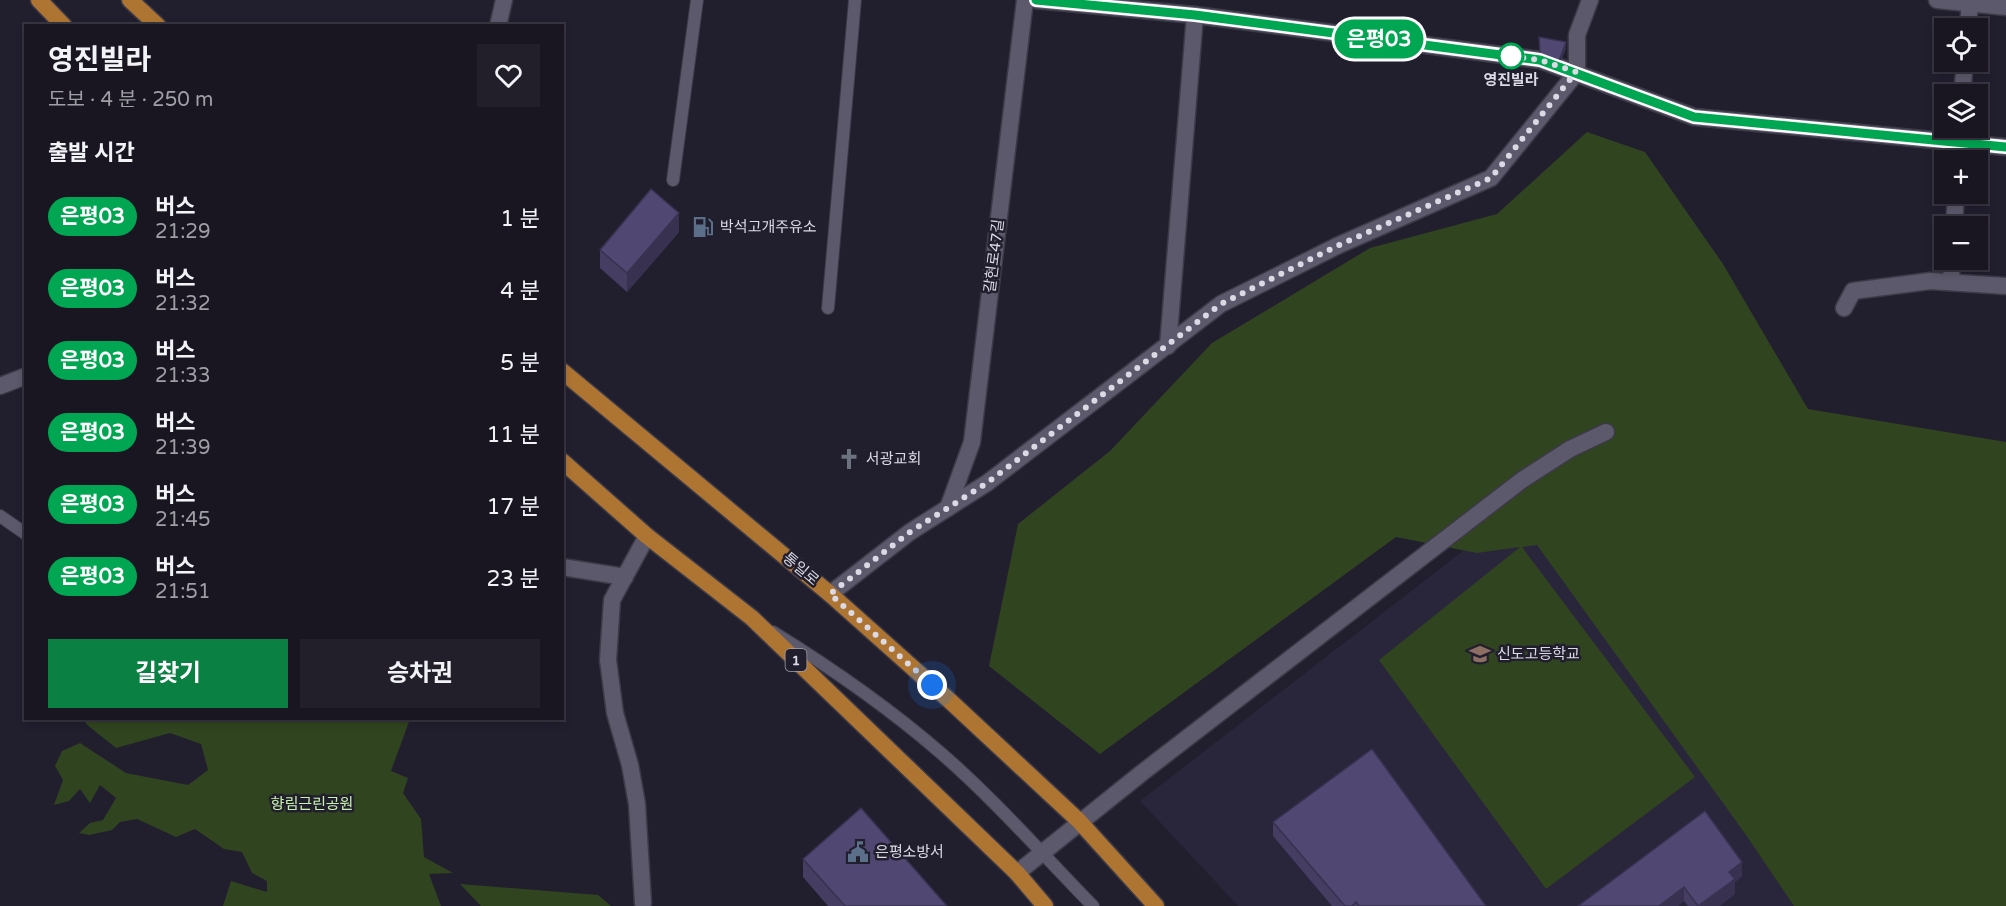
<!DOCTYPE html>
<html lang="ko">
<head>
<meta charset="utf-8">
<style>
	body { margin:0; font-family:"Varela Round","Noto Sans KR",sans-serif; background:#221f2a; color:#f1f3f6; height:100vh; display:flex; flex-direction:column; font-size:22px; white-space:nowrap }
	* { box-sizing:border-box; margin:0 }
	p { font-size:20px; color:#9f9fa5 }
	.icon { flex:none; width:33px; height:33px; fill:none; stroke:currentColor; stroke-width:2; stroke-linecap:round; stroke-linejoin:round }
	.map { position:relative; flex:1; overflow:hidden }
	.drawer { position:absolute; left:24px; top:24px; width:540px; height:696px; display:flex; flex-direction:column; background:#191622; border-radius:0px; box-shadow:0 3px 9px #0003,0 0 0 2px #373540 }
	.drawer>* { flex:none }
	.badge { padding:0 12px; border-radius:20px; font-size:21px; line-height:39px }
	.controls { position:absolute; left:1934px; top:18px; display:grid; gap:12px }
	.controls a { display:grid; place-items:center; width:54px; height:54px; border-radius:0px; background:#191622; box-shadow:0 3px 9px #0003,0 0 0 2px #373540; font-size:30px }
	.you { position:absolute; width:30px; height:30px; margin:-15px; border:4px solid #fff; border-radius:50%; background:#1a73e8; box-shadow:0 0 0 9px #1a73e833 }
	.map>.badge { position:absolute; translate:-50% -50%; box-shadow:0 0 0 3px #fff }
	h2 { padding:0 24px; font-size:22px; line-height:54px }
	.round { display:grid; place-items:center; flex:none; width:63px; height:63px; border-radius:0px; background:#221f2a }
	.overview { display:flex; align-items:center; justify-content:space-between; height:102px; padding:0 24px }
	h1 { font-size:28px; font-weight:700; line-height:45px }
	.action { display:flex; gap:12px; margin-top:auto; padding:12px 24px }
	.action a { flex:1; height:69px; border-radius:0px; background:#0b8043; color:#fff; font-size:24px; font-weight:700; line-height:69px; text-align:center }
	.action a+a { background:#221f2a; color:#f1f3f6 }
	ul { padding:0; list-style:none }
	li { display:flex; align-items:center; gap:18px; height:72px; padding:0 24px }
	li div { flex:1 }
	li b { display:block; font-size:22px }
	li em { font-style:normal }
	li .badge { min-width:66px; font-weight:700; text-align:center }
	.map>svg:first-child { display:block }
	.built { fill:#29253b }
	.green { fill:#314420 }
	.lines { fill:none; stroke-linecap:round; stroke-linejoin:round }
	.service-casing { stroke:#3d3a47; stroke-width:14 }
	.minor-casing { stroke:#3d3a47; stroke-width:19 }
	.secondary-casing { stroke:#3d3a47; stroke-width:19 }
	.primary-casing { stroke:#3d3a47; stroke-width:19 }
	.service { stroke:#5c596c; stroke-width:12 }
	.minor { stroke:#5c596c; stroke-width:16 }
	.secondary { stroke:#5c596c; stroke-width:16 }
	.primary { stroke:#ae7532; stroke-width:16 }
	.wall { fill:#453d62 }
	.shaded-wall { fill:#383250 }
	.building { fill:#504772; stroke:#383250; stroke-width:1.5 }
	.line-casing { stroke:#fff; stroke-width:14 }
	.line { stroke:#00a651; stroke-width:9 }
	.walk { stroke:#dad9e4; stroke-width:6; stroke-dasharray:0 10.8 }
	.stop-dot { fill:#fff; stroke:#00a651; stroke-width:3 }
	.labels { text-anchor:middle; dominant-baseline:central; stroke-width:5; stroke-linejoin:round; paint-order:stroke }
	.shield { fill:#211e2e; stroke:#a2a1ad; stroke-width:1.5 }
	.shield-label { font-size:14px; font-weight:bold; fill:#dad9e4 }
	.stop-label { font-size:15px; font-weight:bold; fill:#dad9e4; stroke:#211e2e }
	.poi-label { font-size:15px; fill:#dad9e4; stroke:#211e2e; text-anchor:start }
	.street-label { font-size:15px; fill:#dad9e4; stroke:#211e2e }
	.park-label { font-size:15px; fill:#c9f1ab; stroke:#211e2e }
</style>
</head>
<body>
<div class="map">
<svg width="2006" height="906" viewBox="0 0 2006 906">
	<rect width="100%" height="100%" fill="#211e2e"/>
	<path class="built" d="M 1521,506 L 1815,906 L 1238,906 L 1140,801 Z"/>
	<g class="green">
		<path d="M 1587,132 L 1645,152 L 1723,264 L 1808,409 L 2006,442 L 2006,906 L 1794,906 L 1746,835 L 1537,545 L 1522,547 L 1695,777 L 1546,889 L 1379,660 L 1520,547 L 1477,553 L 1396,537 L 1100,754 L 989,666 L 1018,524 L 1110,451 L 1212,343 L 1370,248 L 1497,214 Z"/>
		<path d="M 85,719 L 410,719 L 391,771 L 408,778 L 403,793 L 421,819 L 424,857 L 453,873 L 429,874 L 441,906 L 223,906 L 231,881 L 267,892 L 267,881 L 252,873 L 242,852 L 224,849 L 195,829 L 176,837 L 137,819 L 120,822 L 112,830 L 89,835 L 79,833 L 90,823 L 103,820 L 116,798 L 100,785 L 90,803 L 80,789 L 69,801 L 54,805 L 63,780 L 55,766 L 62,751 L 80,743 L 126,773 L 188,785 L 208,770 L 201,744 L 170,733 L 116,748 L 86,724 Z"/>
		<path d="M 460,884 L 598,895 L 611,906 L 481,906 Z"/>
	</g>
	<g class="lines">
		<defs>
			<g id="service">
				<path d="M 673,180 L 697,0"/>
				<path d="M 828,308 L 855,0"/>
				<path d="M 0,516 L 26,534"/>
				<path d="M 773,632 C 833,669 889,708 942,754 C 996,801 1043,855 1093,906"/>
			</g>
			<g id="minor">
				<path d="M 1036,0 L 1195,15 L 1540,60 L 1694,117 L 2006,147"/>
				<path d="M 1937,0 L 2006,7"/>
				<path d="M 1968,28 L 1970,0"/>
				<path d="M 1962,94 L 1965,62"/>
				<path d="M 1957,160 L 1960,128"/>
				<path d="M 1954,226 L 1956,194"/>
				<path d="M 1951,282 L 1952,260"/>
				<path d="M 1844,308 L 1853,291 L 1930,281 L 2006,286"/>
				<path d="M 1168,346 L 1195,15"/>
				<path d="M 0,386 L 26,376"/>
				<path d="M 948,508 L 972,442 L 1025,0"/>
				<path d="M 562,567 L 625,577"/>
				<path d="M 830,594 L 910,532 L 987,483 L 1221,304 L 1339,245 L 1491,178 L 1577,72 L 1577,35 L 1590,0"/>
				<path d="M 1017,873 L 1143,772 L 1522,480 L 1570,449 L 1606,432"/>
				<path d="M 643,903 L 637,804 L 630,765 L 615,713 L 608,660 L 612,600 L 647,536"/>
			</g>
			<path id="secondary" d="M 498,26 L 504,0"/>
			<g id="primary">
				<path d="M 39,0 L 64,26"/>
				<path d="M 130,0 L 158,26"/>
				<path d="M 562,371 L 830,594 L 949,700 L 1079,821 L 1156,906"/>
				<path d="M 562,461 L 647,536 L 752,618 L 1017,873 L 1045,906"/>
			</g>
		</defs>
		<use href="#service" class="service-casing"/>
		<use href="#minor" class="minor-casing"/>
		<use href="#secondary" class="secondary-casing"/>
		<use href="#primary" class="primary-casing"/>
		<use href="#service" class="service"/>
		<use href="#minor" class="minor"/>
		<use href="#secondary" class="secondary"/>
		<use href="#primary" class="primary"/>
	</g>
	<g class="wall">
		<path d="M 1539,37 L 1566,48 L 1559,66 L 1540,59 Z"/>
		<path d="M 679,232 L 627,292 L 600,268 L 600,250 Z"/>
		<path d="M 1273,822 L 1486,906 L 1332,906 L 1273,836 Z"/>
		<path d="M 803,859 L 947,906 L 828,906 L 803,877 Z"/>
		<path d="M 1742,876 L 1735,882 L 1735,894 L 1719,906 L 1688,906 L 1684,901 L 1578,906 Z"/>
	</g>
	<g class="shaded-wall">
		<path d="M 1566,42 L 1566,48 L 1559,66 L 1559,61 Z"/>
		<path d="M 679,213 L 679,232 L 627,292 L 627,273 Z"/>
		<path d="M 1742,862 L 1742,876 L 1735,882 L 1735,894 L 1719,906 L 1698,906 L 1729,872 Z"/>
		<path d="M 1684,887 L 1684,901 L 1678,906 L 1659,906 Z"/>
	</g>
	<g class="building">
		<path d="M 1539,37 L 1566,42 L 1559,61 L 1540,54 Z"/>
		<path d="M 651,189 L 679,213 L 627,273 L 600,250 Z"/>
		<path d="M 1372,749 L 1486,906 L 1359,906 L 1356,902 L 1352,906 L 1345,906 L 1273,822 Z"/>
		<path d="M 861,808 L 947,906 L 845,906 L 803,859 Z"/>
		<path d="M 1705,811 L 1742,862 L 1729,872 L 1735,879 L 1698,906 L 1684,887 L 1659,906 L 1578,906 Z"/>
	</g>
	<g class="lines">
		<defs>
			<path id="line" d="M 1036,0 L 1195,15 L 1540,60 L 1694,117 L 2006,147"/>
		</defs>
		<use href="#line" class="line-casing"/>
		<use href="#line" class="line"/>
		<path class="walk" d="M 932,685 L 830,594 L 910,532 L 987,483 L 1221,304 L 1339,245 L 1491,178 L 1576,72 L 1540,60 L 1511,56"/>
	</g>
	<defs>
		<symbol id="fuel-bare" viewBox="-9 -9 18 18"><path d="M-5.5-6h7V0h2V4h1.3V-2.5L3-4.5l.8-.8L6-3V5H2.5V1h-1V6h-7ZM-4.2-4.7v3.2H.2V-4.7Z" fill="#5c6f8a" stroke="#211e2e" stroke-width="2.5" paint-order="stroke"/></symbol>
		<symbol id="church-bare" viewBox="-9 -9 18 18"><path d="M-1.2-6h2.4v3.5h3.3v2.4h-3.3V6h-2.4V-.1h-3.3v-2.4h3.3Z" fill="#6b7280" stroke="#211e2e" stroke-width="2.5" paint-order="stroke"/></symbol>
		<symbol id="school-bare" viewBox="-9 -9 18 18"><path d="M0-5L7-2L0 1L-7-2ZM-4 1L0 2.5L4 1V4Q0 6-4 4Z" fill="#8d6e63" stroke="#211e2e" stroke-width="2.5" paint-order="stroke"/></symbol>
		<symbol id="civic-bare" viewBox="-9 -9 18 18"><path d="M-.6-6.5H3V-4.5H.6V-3L4-1V1h2V6H-6V1h2V-1L-.6-3ZM-1.2 2.5V6h2.4V2.5Z" fill="#5c6f8a" stroke="#211e2e" stroke-width="2.5" paint-order="stroke"/></symbol>
	</defs>
	<g fill-rule="evenodd">
		<use href="#fuel-bare" x="688" y="212" width="30" height="30"/>
		<use href="#church-bare" x="834" y="444" width="30" height="30"/>
		<use href="#school-bare" x="1465" y="639" width="30" height="30"/>
		<use href="#civic-bare" x="843" y="837" width="30" height="30"/>
	</g>
	<circle class="stop-dot" cx="1511" cy="56" r="12"/>
	<g class="labels">
		<rect class="shield" x="785.5" y="649" width="21" height="22" rx="4.5"/>
		<g class="shield-label">
			<text x="796" y="660">1</text>
		</g>
		<g class="stop-label">
			<text x="1511" y="80">영진빌라</text>
		</g>
		<g class="poi-label">
			<text x="720" y="227">박석고개주유소</text>
			<text x="866" y="459">서광교회</text>
			<text x="1497" y="654">신도고등학교</text>
			<text x="875" y="852">은평소방서</text>
		</g>
		<g class="street-label">
			<text transform="translate(994 256) rotate(-83)">갈현로47길</text>
			<text transform="translate(801 569) rotate(40)">통일로</text>
		</g>
		<g class="park-label">
			<text x="312" y="804">향림근린공원</text>
		</g>
	</g>
</svg>
<div class="controls">
<a><svg class="icon" aria-label="locate" viewBox="0 0 24 24"><circle cx="12" cy="12" r="6"/><path d="M12 2v4M12 18v4M2 12h4M18 12h4"/></svg></a>
<a><svg class="icon" aria-label="layers" viewBox="0 0 24 24"><path d="M12 4l9 5-9 5-9-5zM3 14l9 5 9-5"/></svg></a>
<a>+</a>
<a>−</a>
</div>
<div class="you" style="left:932px;top:685px"></div>
<b class="badge" style="left:1379px;top:39px;background:#00a651;color:#fff">은평03</b>
<section class="drawer">
<div class="overview"><div><h1>영진빌라</h1><p>도보 · 4 분 · 250 m</p></div><a class="round"><svg class="icon" aria-label="heart" viewBox="0 0 24 24"><path d="M12 20l-8-8c-3-5 5-10 8-4 3-6 11-1 8 4z"/></svg></a></div>
<h2>출발 시간</h2>
<ul>
<li><span class="badge" style="background:#00a651;color:#fff">은평03</span><div><b>버스</b><p>21:29</p></div><em>1 분</em></li>
<li><span class="badge" style="background:#00a651;color:#fff">은평03</span><div><b>버스</b><p>21:32</p></div><em>4 분</em></li>
<li><span class="badge" style="background:#00a651;color:#fff">은평03</span><div><b>버스</b><p>21:33</p></div><em>5 분</em></li>
<li><span class="badge" style="background:#00a651;color:#fff">은평03</span><div><b>버스</b><p>21:39</p></div><em>11 분</em></li>
<li><span class="badge" style="background:#00a651;color:#fff">은평03</span><div><b>버스</b><p>21:45</p></div><em>17 분</em></li>
<li><span class="badge" style="background:#00a651;color:#fff">은평03</span><div><b>버스</b><p>21:51</p></div><em>23 분</em></li>
</ul>
<div class="action"><a>길찾기</a><a>승차권</a></div>
</section>
</div>
</body>
</html>
